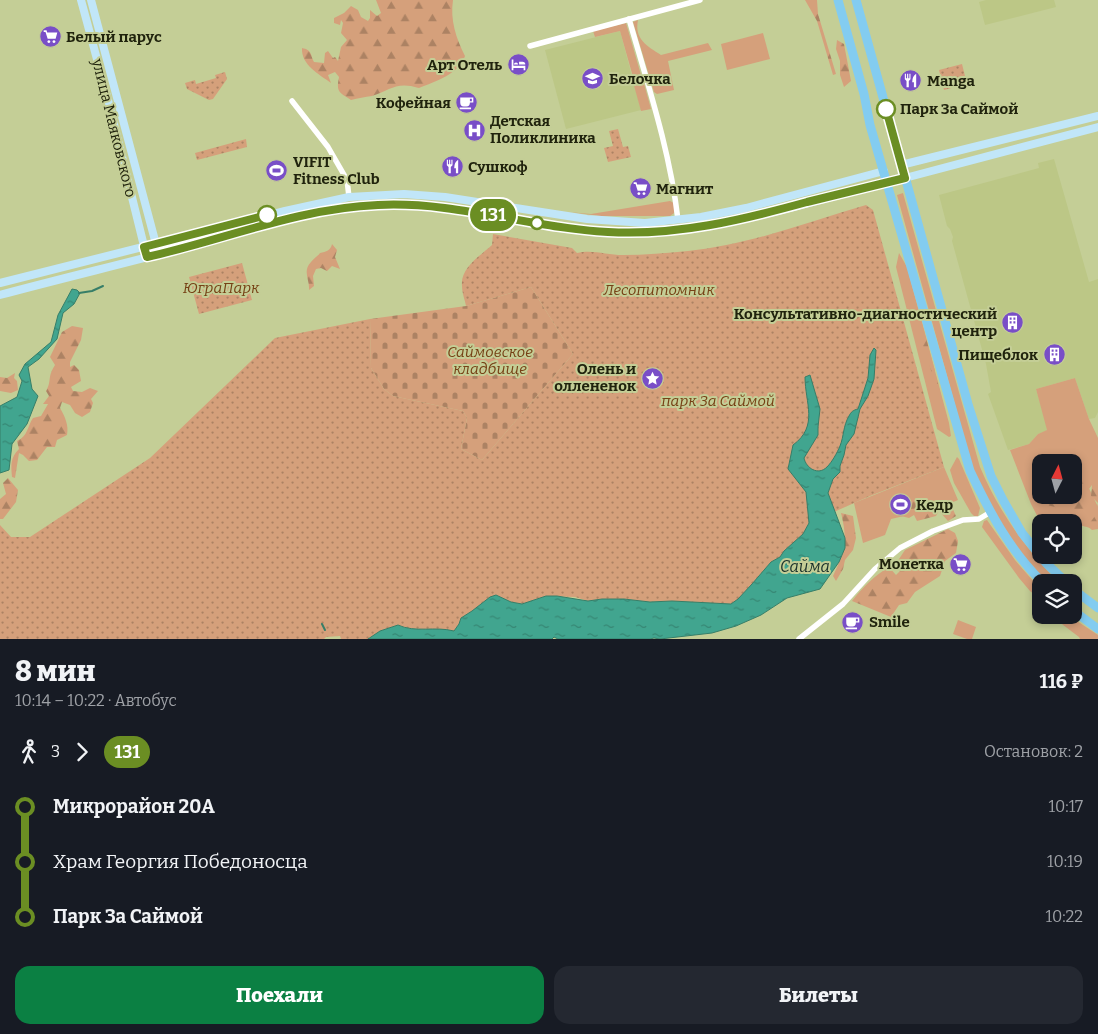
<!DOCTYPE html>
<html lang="ru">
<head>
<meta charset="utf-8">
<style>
	body { margin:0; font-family:Bitter,serif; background:#242831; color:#f1f3f6; height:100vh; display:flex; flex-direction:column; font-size:19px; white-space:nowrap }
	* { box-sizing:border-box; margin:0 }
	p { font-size:16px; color:#9ea1a6 }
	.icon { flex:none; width:28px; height:28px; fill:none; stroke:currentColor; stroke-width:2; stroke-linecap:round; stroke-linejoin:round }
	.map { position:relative; height:639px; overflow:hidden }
	.panel { display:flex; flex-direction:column; background:#171b24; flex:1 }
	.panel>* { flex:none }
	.badge { padding:0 10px; border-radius:16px; font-size:18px; line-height:32px }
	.needle { width:32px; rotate:6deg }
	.controls { position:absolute; left:1032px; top:454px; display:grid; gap:10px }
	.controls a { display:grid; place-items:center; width:50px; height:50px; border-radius:10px; background:#171b24; box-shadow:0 2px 8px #0003; font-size:25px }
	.map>.badge { position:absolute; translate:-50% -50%; box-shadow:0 0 0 2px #fff }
	.legs { display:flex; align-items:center; gap:8px; height:55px; padding:0 15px; font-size:16px }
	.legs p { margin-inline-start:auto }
	.head { display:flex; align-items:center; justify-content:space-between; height:85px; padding:0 15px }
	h1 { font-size:28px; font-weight:800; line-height:38px }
	.action { display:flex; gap:10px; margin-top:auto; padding:10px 15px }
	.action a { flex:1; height:58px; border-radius:15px; background:#0b8043; color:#fff; font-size:20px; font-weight:800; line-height:58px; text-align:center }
	.action a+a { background:#242831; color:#f1f3f6 }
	ul { padding:0 15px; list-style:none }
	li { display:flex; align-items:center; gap:18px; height:55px; font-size:19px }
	li i { display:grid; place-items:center; width:8px; height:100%; margin:0 6px; background:currentColor }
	li i::after { content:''; width:12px; height:12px; margin:-6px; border:4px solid; border-radius:50%; background:#171b24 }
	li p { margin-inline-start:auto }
	li:first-child i { background:linear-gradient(#0000 50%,currentColor 0) }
	li:last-child i { background:linear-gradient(currentColor 50%,#0000 0) }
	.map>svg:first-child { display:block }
	.built { fill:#bcc786 }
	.grass { fill:#d5a07b; fill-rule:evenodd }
	.forest { fill:url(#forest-firs); fill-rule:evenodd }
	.cemetery { fill:url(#cemetery-stones) }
	.park { fill:url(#park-dots) }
	.water { fill:url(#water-ripples); stroke:#377e68 }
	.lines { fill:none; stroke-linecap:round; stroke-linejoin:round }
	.stream { stroke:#377e68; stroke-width:2 }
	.minor { stroke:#fff; stroke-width:5.5 }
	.secondary { stroke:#c1e6f8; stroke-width:8 }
	.primary { stroke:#83ccf0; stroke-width:9 }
	.line-1-casing { stroke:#fff; stroke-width:11 }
	.line-1 { stroke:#6b8e23; stroke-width:8 }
	.stop-1-dot { fill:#fff; stroke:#6b8e23; stroke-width:2.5 }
	.labels { text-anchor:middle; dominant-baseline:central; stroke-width:4; stroke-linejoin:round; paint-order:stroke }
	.poi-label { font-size:15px; font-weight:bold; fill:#20230d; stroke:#c4ce96; text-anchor:start }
	.stop-label { font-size:15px; font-weight:bold; fill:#20230d; stroke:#c4ce96; text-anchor:start }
	.street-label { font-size:15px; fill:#20230d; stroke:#c4ce96 }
	.park-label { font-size:15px; font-style:italic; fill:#764115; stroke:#c4ce96 }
	.water-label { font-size:16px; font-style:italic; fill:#1a312b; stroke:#c4ce96 }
</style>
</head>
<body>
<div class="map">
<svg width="1098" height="639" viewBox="0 0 1098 639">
	<defs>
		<pattern id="forest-firs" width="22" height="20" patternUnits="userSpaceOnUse" patternTransform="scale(1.25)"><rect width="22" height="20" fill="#d5a07b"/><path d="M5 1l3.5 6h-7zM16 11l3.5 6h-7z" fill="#ac8263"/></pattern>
		<pattern id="cemetery-stones" width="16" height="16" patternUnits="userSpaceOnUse" patternTransform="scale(1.25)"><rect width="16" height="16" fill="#d5a07b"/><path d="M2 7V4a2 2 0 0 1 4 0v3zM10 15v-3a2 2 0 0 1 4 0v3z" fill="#ac8263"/></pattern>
		<pattern id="park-dots" width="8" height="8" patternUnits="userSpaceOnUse" patternTransform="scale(1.25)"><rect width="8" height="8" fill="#d5a07b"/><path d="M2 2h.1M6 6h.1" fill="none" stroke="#ac8263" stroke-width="1.8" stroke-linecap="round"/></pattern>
		<pattern id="water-ripples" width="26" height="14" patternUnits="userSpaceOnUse" patternTransform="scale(1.25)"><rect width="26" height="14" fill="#41a58f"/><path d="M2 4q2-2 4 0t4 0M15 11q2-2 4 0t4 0" fill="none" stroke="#368673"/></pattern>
	</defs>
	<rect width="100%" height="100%" fill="#c4ce96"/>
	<g class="built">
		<path d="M 986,0 L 1054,0 L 1056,7 L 985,25 L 979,2 Z"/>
		<path d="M 620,31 L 641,110 L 566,129 L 545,50 Z"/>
		<path d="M 1054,159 L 1089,282 L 1098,279 L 1098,412 L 1095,418 L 1089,419 L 1075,378 L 1036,389 L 1048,430 L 1038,434 L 1029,444 L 1008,450 L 988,394 L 991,392 L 986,364 L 952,241 L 953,237 L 950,229 L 947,226 L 939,195 L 1039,168 L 1038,163 Z"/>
	</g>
	<g class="grass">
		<path d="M 638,20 C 634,39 647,46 661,55 L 708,43 L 712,50 L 668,61 L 674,90 L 657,94 L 654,92 L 633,22 Z"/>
		<path d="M 626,23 L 641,75 L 633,77 L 620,31 L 595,37 L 593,31 Z"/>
		<path d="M 763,33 L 770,59 L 727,70 L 721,44 Z"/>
		<path d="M 643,80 L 651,109 L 641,111 L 633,82 Z"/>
		<path d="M 903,193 L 980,467 C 999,512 1025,548 1058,582 L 1047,582 L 1014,545 L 1000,525 L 973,470 L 897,195 Z"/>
		<path d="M 670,201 L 674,203 L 674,213 L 670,216 L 601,216 L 568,212 L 591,214 Z"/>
		<path d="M 899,253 L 907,267 L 949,423 L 951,436 L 949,437 L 937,429 L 896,267 Z"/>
		<path d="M 1075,378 L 1089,419 L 1098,438 L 1098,479 L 1087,484 L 1098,507 L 1095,523 L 1076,527 L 1074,529 L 1074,522 L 1041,523 L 1031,504 L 1010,450 L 1029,444 L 1038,434 L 1047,430 L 1036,389 ZM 1041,462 L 1074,462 L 1074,495 L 1041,495 Z"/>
		<path d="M 957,457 L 959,459 L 980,508 L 978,516 L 974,516 L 971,513 L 954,483 L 950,470 Z"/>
		<path d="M 944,467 L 958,500 L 939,508 L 891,519 L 885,535 L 863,543 L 854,503 Z"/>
		<path d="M 987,520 L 1015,560 L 1041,590 L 1041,600 L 1030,591 L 1019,578 L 982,527 L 984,521 Z"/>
		<path d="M 1050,615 L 1068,615 L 1098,635 L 1098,639 L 1080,639 L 1079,637 Z"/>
		<path d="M 958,620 L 976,627 L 972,639 L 967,639 L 953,634 Z"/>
	</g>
	<g class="forest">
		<path d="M 376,0 L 453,0 C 450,20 456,38 465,56 C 460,73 435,82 419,88 C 396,81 391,90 372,96 C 365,97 358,98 351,100 C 339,92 336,92 339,77 L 335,72 L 328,75 L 331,83 C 319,74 301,65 302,48 C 312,50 310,54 314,62 L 324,63 L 325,53 L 328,51 L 333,58 L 335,57 L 338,61 L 341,47 L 347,40 L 341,33 L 343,23 L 341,20 L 340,25 L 334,23 L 334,18 L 344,13 L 351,6 L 358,10 L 361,17 L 368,21 L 370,18 L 370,10 L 377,16 L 381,13 Z"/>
		<path d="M 805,0 L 817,0 L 818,14 L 836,74 L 833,75 L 817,21 Z"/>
		<path d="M 837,40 L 844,44 L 851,81 L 844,87 L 840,75 L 840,61 L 836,49 Z"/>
		<path d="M 332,244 L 337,250 L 335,257 L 340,269 L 332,266 L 327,271 L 321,268 L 316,269 L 313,276 L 314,286 L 309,290 C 310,280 302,271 311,262 C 314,258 317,257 320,253 C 326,252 331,250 332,244 Z"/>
		<path d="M 920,316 L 935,371 L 932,375 L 936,376 L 941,395 L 938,396 L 936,391 L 934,378 L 930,379 L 928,377 L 931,374 L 931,370 L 921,340 L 922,335 L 917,328 L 917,317 Z"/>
		<path d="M 72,326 L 83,328 L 81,340 L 70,362 L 70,367 L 74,365 L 79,370 L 81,381 L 71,387 L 73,391 L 82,392 L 90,388 L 98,391 L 91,399 L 93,403 L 90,412 L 82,417 L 75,413 L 70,405 L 62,402 L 60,408 C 65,417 69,425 67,435 L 57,440 L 55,447 L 47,447 L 37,460 L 29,461 L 23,455 L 19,453 L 15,478 L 12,477 C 11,465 10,458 19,449 L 17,441 C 28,436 27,427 33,418 L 41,416 L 48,404 L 43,404 L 49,396 L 46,391 C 52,381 47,377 55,365 L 50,357 L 62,332 Z"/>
		<path d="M 15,373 L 14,378 L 17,381 L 18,390 L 11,393 L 0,391 L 0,377 L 7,378 Z"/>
		<path d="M 1098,473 L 1098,529 L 1092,530 C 1088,526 1084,527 1080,525 C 1072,522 1059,514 1055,507 L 1047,505 L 1046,495 L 1074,495 L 1074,488 L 1081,481 ZM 1092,485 L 1091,496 L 1098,503 L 1095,516 L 1089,524 C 1081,516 1088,506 1083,497 Z"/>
		<path d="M 8,478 L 18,490 L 16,502 L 3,519 L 0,519 L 0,499 L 6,494 L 3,483 Z"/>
		<path d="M 910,498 L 919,500 L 921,506 L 927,509 C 934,507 944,503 950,503 L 956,516 L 948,521 L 939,511 L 936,516 L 917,521 L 914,515 L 909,518 L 897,515 L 896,510 L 889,503 L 891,499 L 896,499 L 904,504 Z"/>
		<path d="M 841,513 L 853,516 L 856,538 L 853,550 L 845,560 L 843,569 L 836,581 L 833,576 C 845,551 848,541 841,513 Z"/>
		<path d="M 948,529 L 955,533 L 958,541 L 956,553 L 945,561 L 940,576 L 915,592 L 907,603 L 899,605 L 891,617 L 852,601 C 862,588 874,576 889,567 L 896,575 L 900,571 L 897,562 L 905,550 Z"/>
	</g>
	<path class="cemetery" d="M 531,287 L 573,354 L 482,460 L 461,449 L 467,418 L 463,411 L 393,396 L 384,389 L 371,368 L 370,319 L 466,306 Z"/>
	<g class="park">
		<path d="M 962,64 L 967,84 L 944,90 L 939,70 Z"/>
		<path d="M 225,72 L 227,79 L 213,99 L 209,100 L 187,89 L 185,83 L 195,80 L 196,84 L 216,78 L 215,75 Z"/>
		<path d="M 618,129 L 623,147 L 628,146 L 631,157 L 608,162 L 604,148 L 613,146 L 609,131 Z"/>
		<path d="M 246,139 L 247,147 L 197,160 L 195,153 Z"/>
		<path d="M 866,205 L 873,210 L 944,467 L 870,496 L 809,523 L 803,534 L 784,551 L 780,557 L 771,562 L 752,584 L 738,599 L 731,604 L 672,601 L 650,602 L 624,599 L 602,599 L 588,601 L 575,597 L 546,596 L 522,604 L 511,602 L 496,595 L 490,597 L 472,611 L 461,618 L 459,624 L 454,631 C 435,626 415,633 398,625 L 380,631 L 368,639 L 341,639 L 340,636 L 326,637 L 324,639 L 0,639 L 0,525 L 11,537 L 30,537 L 150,458 L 275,338 L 370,319 L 371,368 L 384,389 L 393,396 L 463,411 L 467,418 L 461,449 L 482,460 L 573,354 L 531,287 L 466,306 C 465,300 462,293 462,286 C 460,268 480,256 492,245 L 493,234 L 572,248 L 577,253 C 592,249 607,255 623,255 C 644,255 667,253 688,251 C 749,245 808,222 866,205 Z"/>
		<path d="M 242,263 L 252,300 L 199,314 L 189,277 Z"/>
	</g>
	<g class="water">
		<path d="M 72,289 L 77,290 L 80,293 L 74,304 L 63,313 L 57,339 L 39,359 L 28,367 L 32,389 L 38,396 L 27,424 L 12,444 L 9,470 L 0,473 L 0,406 L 17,397 L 22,381 L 19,375 L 25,364 L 51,342 L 58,315 Z"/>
		<path d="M 874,348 L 876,350 L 874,379 L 868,396 L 860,409 L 854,434 L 846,445 L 844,455 L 840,466 L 840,472 L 833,479 L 828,493 L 845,538 L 845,548 L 839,562 L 820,589 L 787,598 L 761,615 L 736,626 L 712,633 L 660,639 L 654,638 L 650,639 L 558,639 L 554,637 L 552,639 L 368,639 L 380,631 L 398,625 C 415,633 435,626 454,631 L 459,624 L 461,618 L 472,611 L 490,597 L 496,595 L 511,602 L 522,604 L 546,596 L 557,596 L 588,601 L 602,599 L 624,599 L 650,602 L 672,601 L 731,604 L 738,599 L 752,584 L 771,562 L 780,557 L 784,551 L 803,534 L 809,523 L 806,492 L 788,469 L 793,445 C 819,426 805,403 805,377 L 810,375 L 820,409 L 818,427 L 818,435 L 804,458 C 806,468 818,476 827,467 C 832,462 837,453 840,446 C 844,436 843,426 849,416 C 851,412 853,410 858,409 L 868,378 L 870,355 Z"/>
	</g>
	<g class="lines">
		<g class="stream">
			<path d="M 79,293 L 92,291 L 103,286"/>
			<path d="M 322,624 L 325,630"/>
		</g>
		<g class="minor">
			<path d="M 629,19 C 648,85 670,151 678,220"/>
			<path d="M 530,46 L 700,0"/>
			<path d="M 292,101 L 328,147 L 347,180 L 349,197"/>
			<path d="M 799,639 L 843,604 L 875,569 L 900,548 L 933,531 L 963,520 L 979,519 L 989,513"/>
		</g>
		<g class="secondary">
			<path d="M 81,0 L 108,100 L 145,250"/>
			<path d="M 91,0 L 157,248"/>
			<path d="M 901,165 L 1098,116"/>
			<path d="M 905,178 L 1098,127"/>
			<path d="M 0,283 L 285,211 L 349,197 L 404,194 L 445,197 L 587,219 L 645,223 L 701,217 L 746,208 L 884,171"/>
			<path d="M 0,295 C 63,278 127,263 190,246 C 251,230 313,209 376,205 C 456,199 532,229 611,232 C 705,237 797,205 887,182"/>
		</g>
		<g class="primary">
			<path d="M 838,0 L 864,94 L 870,125 L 970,471 C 990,513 1009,549 1042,582"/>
			<path d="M 856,0 L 968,404 L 991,476 L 1003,500 L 1022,533 L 1046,563 L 1066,582"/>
			<path d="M 1074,590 L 1098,608"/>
			<path d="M 1074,611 L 1098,629"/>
		</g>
	</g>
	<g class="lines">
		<defs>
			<path id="line-1" d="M 267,215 L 144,247 L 147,257 C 223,240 299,208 378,205 C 456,201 531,228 608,232 C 676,236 742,220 807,202 C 840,194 872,186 905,178 L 886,109"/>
		</defs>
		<use href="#line-1" class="line-1-casing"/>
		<use href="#line-1" class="line-1"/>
	</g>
	<defs>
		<symbol id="supermarket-disc" viewBox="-11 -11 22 22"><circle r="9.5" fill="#794ec7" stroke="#c4ce96"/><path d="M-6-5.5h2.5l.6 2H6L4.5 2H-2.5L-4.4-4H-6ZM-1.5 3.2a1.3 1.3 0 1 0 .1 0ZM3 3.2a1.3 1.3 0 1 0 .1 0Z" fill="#fff"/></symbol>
		<symbol id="hotel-disc" viewBox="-11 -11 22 22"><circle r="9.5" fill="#794ec7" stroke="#c4ce96"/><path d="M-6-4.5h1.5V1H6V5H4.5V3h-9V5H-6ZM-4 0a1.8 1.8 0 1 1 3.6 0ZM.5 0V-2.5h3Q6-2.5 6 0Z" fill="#fff"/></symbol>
		<symbol id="school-disc" viewBox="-11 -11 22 22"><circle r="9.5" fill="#794ec7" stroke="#c4ce96"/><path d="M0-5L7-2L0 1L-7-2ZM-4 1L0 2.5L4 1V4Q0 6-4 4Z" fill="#fff"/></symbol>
		<symbol id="restaurant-disc" viewBox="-11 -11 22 22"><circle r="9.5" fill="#794ec7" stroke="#c4ce96"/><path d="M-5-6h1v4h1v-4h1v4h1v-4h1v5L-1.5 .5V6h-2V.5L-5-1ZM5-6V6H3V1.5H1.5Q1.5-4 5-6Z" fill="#fff"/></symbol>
		<symbol id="cafe-disc" viewBox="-11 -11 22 22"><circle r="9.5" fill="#794ec7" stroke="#c4ce96"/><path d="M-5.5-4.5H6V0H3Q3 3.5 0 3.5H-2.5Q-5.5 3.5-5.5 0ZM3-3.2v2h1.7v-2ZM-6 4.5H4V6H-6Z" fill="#fff"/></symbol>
		<symbol id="hospital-disc" viewBox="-11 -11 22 22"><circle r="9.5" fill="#794ec7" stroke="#c4ce96"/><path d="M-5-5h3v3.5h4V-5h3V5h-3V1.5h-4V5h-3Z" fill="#fff"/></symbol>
		<symbol id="stadium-disc" viewBox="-11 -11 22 22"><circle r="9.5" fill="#794ec7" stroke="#c4ce96"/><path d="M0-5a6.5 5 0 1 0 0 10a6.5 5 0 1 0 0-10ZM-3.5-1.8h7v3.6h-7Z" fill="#fff"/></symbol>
		<symbol id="building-disc" viewBox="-11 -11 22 22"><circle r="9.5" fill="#794ec7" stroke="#c4ce96"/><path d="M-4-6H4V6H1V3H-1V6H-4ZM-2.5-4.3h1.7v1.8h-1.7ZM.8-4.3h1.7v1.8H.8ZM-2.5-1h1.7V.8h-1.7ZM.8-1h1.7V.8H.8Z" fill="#fff"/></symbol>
		<symbol id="sight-disc" viewBox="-11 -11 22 22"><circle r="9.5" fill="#794ec7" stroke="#c4ce96"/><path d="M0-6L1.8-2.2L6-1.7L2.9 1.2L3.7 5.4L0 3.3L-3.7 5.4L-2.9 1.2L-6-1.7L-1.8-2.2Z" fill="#fff"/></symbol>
	</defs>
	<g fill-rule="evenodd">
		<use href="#supermarket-disc" x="38" y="24" width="25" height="25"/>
		<use href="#hotel-disc" x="506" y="52" width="25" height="25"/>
		<use href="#school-disc" x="580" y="66" width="25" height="25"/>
		<use href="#restaurant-disc" x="898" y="68" width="25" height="25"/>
		<use href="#cafe-disc" x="454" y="90" width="25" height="25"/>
		<use href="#hospital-disc" x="462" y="118" width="25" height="25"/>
		<use href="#restaurant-disc" x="440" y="154" width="25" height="25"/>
		<use href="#stadium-disc" x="264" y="158" width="25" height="25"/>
		<use href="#supermarket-disc" x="628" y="176" width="25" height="25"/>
		<use href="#building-disc" x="1000" y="310" width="25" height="25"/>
		<use href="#building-disc" x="1042" y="342" width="25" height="25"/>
		<use href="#sight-disc" x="640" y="366" width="25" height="25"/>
		<use href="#stadium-disc" x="888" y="492" width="25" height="25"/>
		<use href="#supermarket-disc" x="948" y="552" width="25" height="25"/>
		<use href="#cafe-disc" x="840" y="610" width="25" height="25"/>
	</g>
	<g class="stop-1-dot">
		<circle cx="886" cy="109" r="9"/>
		<circle cx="267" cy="215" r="9"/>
		<circle cx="537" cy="223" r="6"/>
	</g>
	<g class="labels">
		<g class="poi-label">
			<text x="66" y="37">Белый парус</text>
			<text x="502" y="65" text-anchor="end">Арт Отель</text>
			<text x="609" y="79">Белочка</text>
			<text x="927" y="81">Manga</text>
			<text x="451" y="103" text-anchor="end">Кофейная</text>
			<text x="490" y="121">Детская<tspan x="490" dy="17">Поликлиника</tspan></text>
			<text x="293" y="162">VIFIT<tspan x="293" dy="17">Fitness Club</tspan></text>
			<text x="468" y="167">Сушкоф</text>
			<text x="656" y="189">Магнит</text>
			<text x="997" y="314" text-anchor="end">Консультативно-диагностический<tspan x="997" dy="17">центр</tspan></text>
			<text x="1038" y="355" text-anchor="end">Пищеблок</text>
			<text x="636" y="369" text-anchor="end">Олень и<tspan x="636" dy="17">оллененок</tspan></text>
			<text x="916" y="505">Кедр</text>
			<text x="944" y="564" text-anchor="end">Монетка</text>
			<text x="869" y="622">Smile</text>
		</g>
		<g class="stop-label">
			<text x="900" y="109">Парк За Саймой</text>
		</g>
		<g class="street-label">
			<text transform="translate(114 128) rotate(76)">улица Маяковского</text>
		</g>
		<g class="park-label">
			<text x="221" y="288">ЮграПарк</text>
			<text x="659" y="290">Лесопитомник</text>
			<text x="490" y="352">Саймовское<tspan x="490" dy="17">кладбище</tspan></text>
			<text x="718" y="401">парк За Саймой</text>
		</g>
		<g class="water-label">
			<text x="805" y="566">Сайма</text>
		</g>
	</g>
</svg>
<div class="controls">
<a><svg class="needle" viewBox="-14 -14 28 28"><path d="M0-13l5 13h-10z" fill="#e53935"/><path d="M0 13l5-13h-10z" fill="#9ea1a6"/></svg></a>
<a><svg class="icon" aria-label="locate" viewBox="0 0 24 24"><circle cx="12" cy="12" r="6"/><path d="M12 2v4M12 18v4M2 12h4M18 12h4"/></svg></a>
<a><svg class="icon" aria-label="layers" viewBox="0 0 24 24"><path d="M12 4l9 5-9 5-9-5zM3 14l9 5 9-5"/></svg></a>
</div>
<b class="badge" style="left:493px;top:215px;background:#6b8e23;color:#fff">131</b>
</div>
<section class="panel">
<div class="head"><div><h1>8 мин</h1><p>10:14 – 10:22 · Автобус</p></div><b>116 ₽</b></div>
<div class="legs"><svg class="icon" aria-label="walk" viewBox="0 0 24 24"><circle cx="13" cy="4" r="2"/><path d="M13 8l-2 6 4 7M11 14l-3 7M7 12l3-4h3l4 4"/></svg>3<svg class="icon" aria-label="forward" viewBox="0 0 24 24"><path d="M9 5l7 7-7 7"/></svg><b class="badge" style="background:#6b8e23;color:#fff">131</b><p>Остановок: 2</p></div>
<ul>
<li><i style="color:#6b8e23"></i><b>Микрорайон 20А</b><p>10:17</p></li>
<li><i style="color:#6b8e23"></i><span>Храм Георгия Победоносца</span><p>10:19</p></li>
<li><i style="color:#6b8e23"></i><b>Парк За Саймой</b><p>10:22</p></li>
</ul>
<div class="action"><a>Поехали</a><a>Билеты</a></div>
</section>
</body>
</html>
